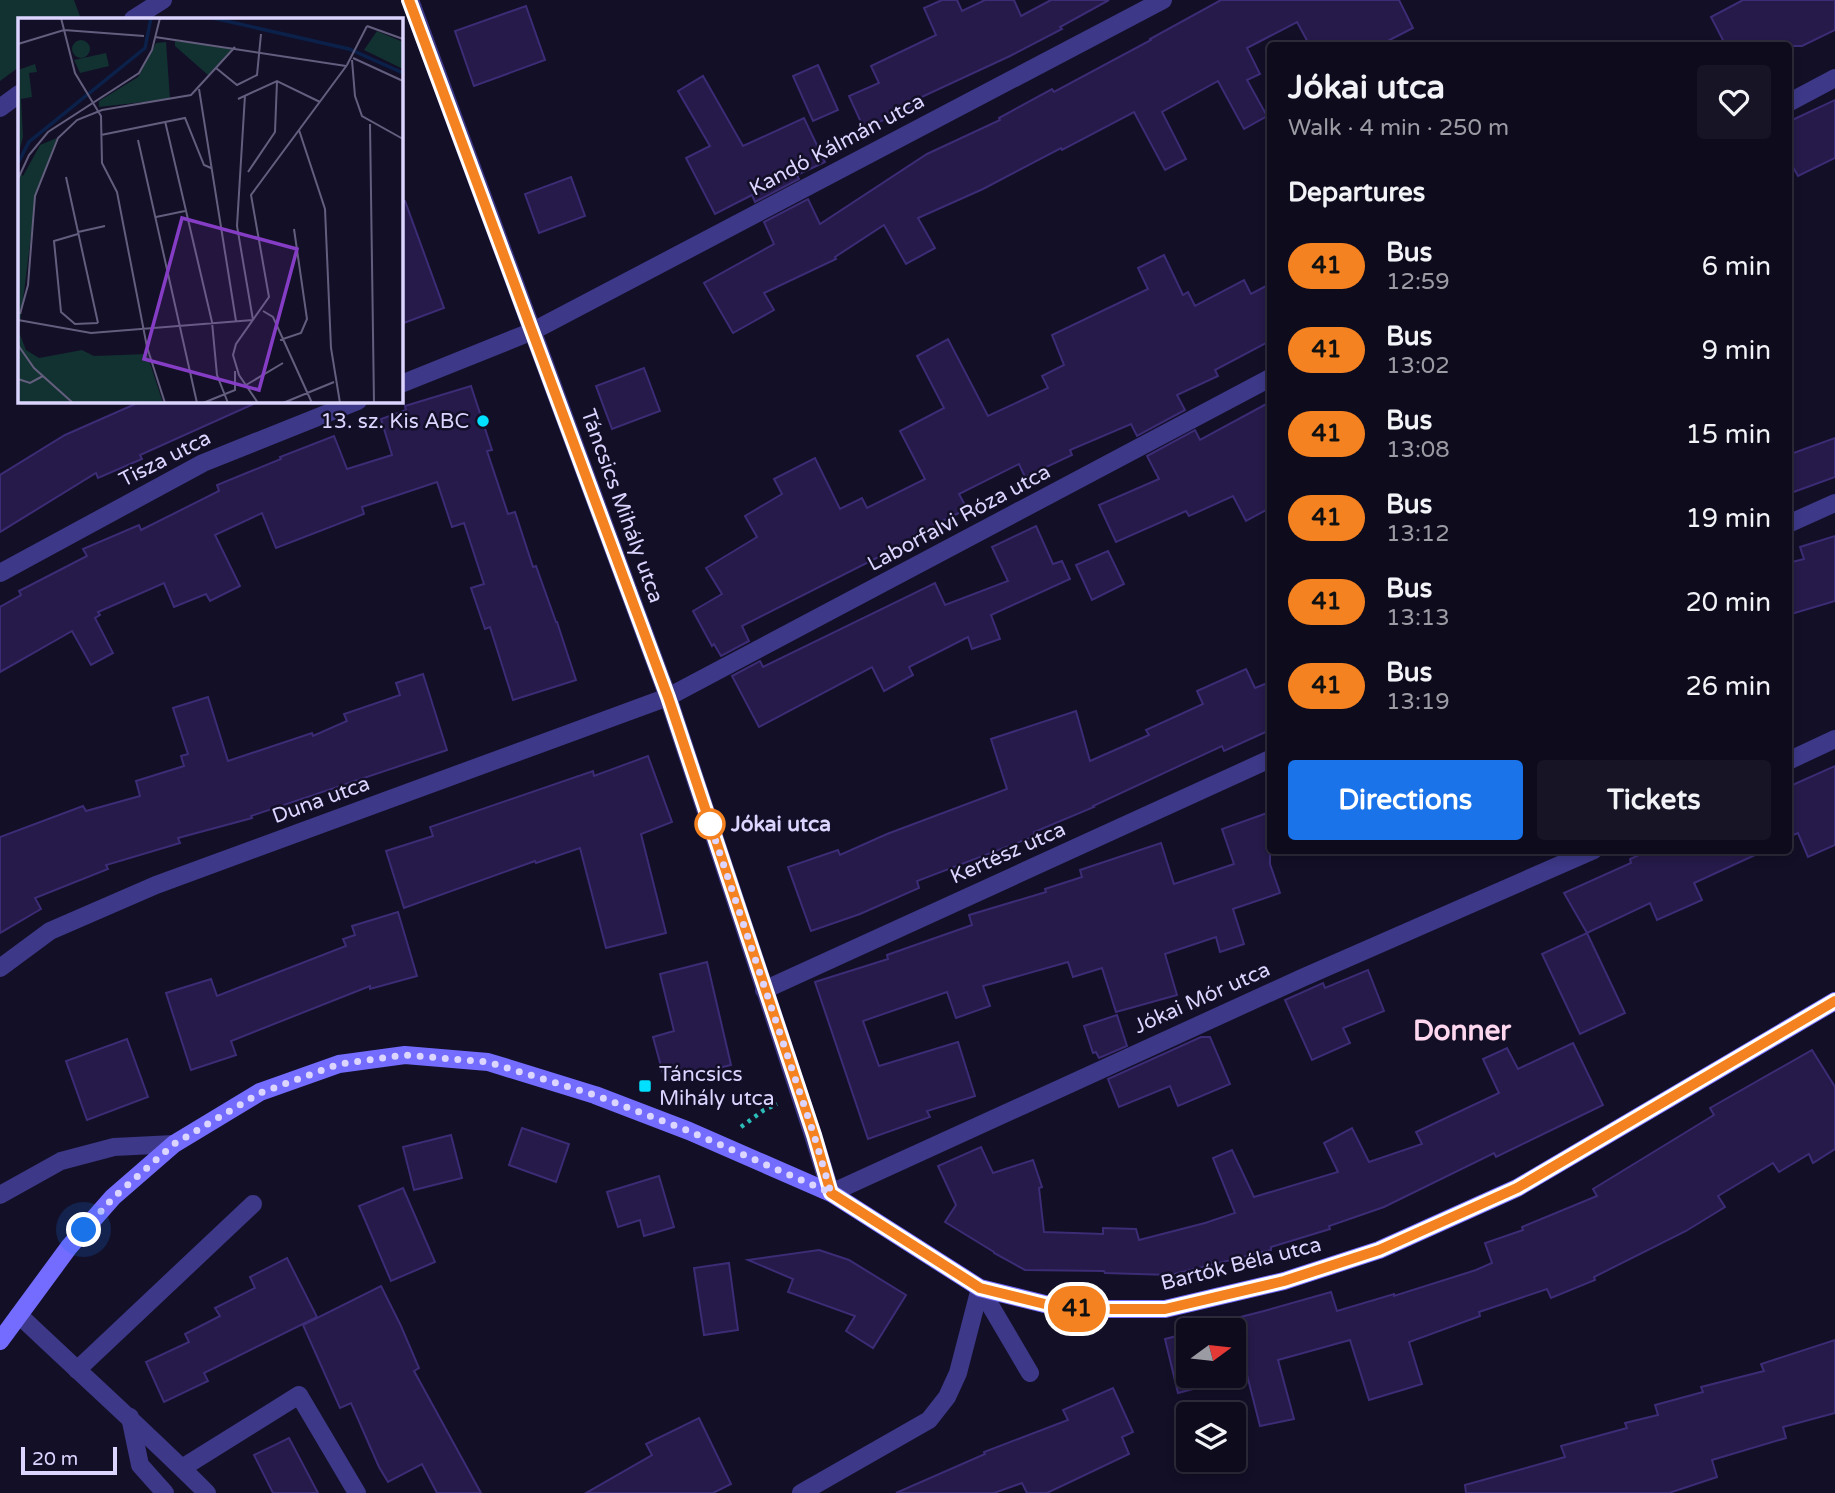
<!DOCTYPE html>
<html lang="en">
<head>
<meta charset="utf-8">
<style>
	body { margin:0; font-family:"Varela Round",sans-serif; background:#171426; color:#f1f3f6; height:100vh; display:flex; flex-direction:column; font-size:26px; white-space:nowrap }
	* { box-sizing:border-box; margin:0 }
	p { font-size:23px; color:#9b9ba4 }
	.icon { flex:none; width:38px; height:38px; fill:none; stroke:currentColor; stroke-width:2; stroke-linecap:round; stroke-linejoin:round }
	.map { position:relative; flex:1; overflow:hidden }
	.drawer { position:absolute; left:1267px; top:42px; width:525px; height:812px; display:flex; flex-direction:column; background:#0e0b1d; border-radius:7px; box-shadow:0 4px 10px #0003,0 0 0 2px #2e2b3b }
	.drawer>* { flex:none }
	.badge { padding:0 14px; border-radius:23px; font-size:24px; line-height:46px }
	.needle { width:46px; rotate:75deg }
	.fabs { position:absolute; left:1176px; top:1318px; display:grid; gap:14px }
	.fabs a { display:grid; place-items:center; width:70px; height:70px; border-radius:7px; background:#0e0b1d; box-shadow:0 4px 10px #0003,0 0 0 2px #2e2b3b; font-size:35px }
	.scale { position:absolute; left:21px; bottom:18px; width:96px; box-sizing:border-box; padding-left:7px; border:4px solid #dbd5ff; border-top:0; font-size:19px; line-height:24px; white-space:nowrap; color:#dbd5ff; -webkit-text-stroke:5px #130f27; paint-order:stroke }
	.you { position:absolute; width:35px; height:35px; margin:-18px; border:5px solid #fff; border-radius:50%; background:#1a73e8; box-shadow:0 0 0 10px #1a73e833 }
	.map>.badge { position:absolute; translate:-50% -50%; box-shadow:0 0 0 4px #fff }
	h2 { padding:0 21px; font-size:26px; line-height:63px }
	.round { display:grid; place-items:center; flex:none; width:74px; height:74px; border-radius:7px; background:#171426 }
	.summary { display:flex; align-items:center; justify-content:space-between; height:119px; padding:0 21px }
	h1 { font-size:33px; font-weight:700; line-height:52px }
	.action { display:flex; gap:14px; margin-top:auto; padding:14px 21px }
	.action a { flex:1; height:80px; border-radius:7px; background:#1a73e8; color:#fff; font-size:28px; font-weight:700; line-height:80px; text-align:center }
	.action a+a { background:#171426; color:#f1f3f6 }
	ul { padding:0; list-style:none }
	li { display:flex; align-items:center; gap:21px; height:84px; padding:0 21px }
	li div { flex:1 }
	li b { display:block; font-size:26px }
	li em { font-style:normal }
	li .badge { min-width:77px; font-weight:700; text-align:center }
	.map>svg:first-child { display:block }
	.green { fill:#123131 }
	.building { fill:#251a49; stroke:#3c2c75; stroke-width:2 }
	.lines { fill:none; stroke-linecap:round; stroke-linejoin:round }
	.path { stroke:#2cbcb7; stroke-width:4.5; stroke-dasharray:3.5 5; stroke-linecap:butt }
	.street { stroke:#3d3887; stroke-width:18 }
	.secondary { stroke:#736cff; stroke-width:18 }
	.line-casing { stroke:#fff; stroke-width:16 }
	.line { stroke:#f58220; stroke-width:10 }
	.walk { stroke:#dbd5ff; stroke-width:7; stroke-dasharray:0 12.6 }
	.poi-dot { fill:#01e0ff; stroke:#130f27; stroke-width:2.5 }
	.stop-dot { fill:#fff; stroke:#f58220; stroke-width:3.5 }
	.labels { text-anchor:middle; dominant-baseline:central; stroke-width:5; stroke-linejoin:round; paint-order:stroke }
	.street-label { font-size:21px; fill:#dbd5ff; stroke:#130f27 }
	.poi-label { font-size:21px; fill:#dbd5ff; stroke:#130f27; text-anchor:end }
	.stop-label { font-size:21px; font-weight:bold; fill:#dbd5ff; stroke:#130f27; text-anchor:start }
	.district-label { font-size:28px; font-weight:bold; fill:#ffd7ef; stroke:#130f27 }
	.inset-river { fill:none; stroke:#0b214a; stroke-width:3.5 }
	.inset-road { fill:none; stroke:#635e7d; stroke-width:2 }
	.view { fill:#853dc5; fill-opacity:0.15; stroke:#853dc5; stroke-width:3.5 }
	.inset-edge { fill:none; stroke:#dbd5ff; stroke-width:3.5 }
</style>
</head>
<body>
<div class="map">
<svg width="1835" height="1493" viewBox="0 0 1835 1493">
	<rect width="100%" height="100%" fill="#130f27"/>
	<path class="green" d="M 0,0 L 74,0 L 81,19 L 19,19 L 19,67 L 0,81 Z"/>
	<g class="building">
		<path d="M 942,0 L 957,0 L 962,11 L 985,0 L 1014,0 L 1021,16 L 1051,0 L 1109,0 L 1060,27 L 1062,29 L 1010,56 L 915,100 L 916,103 L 901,112 L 864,129 L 849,96 L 879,83 L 871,66 L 936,35 L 924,8 Z"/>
		<path d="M 1221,0 L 1399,0 L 1413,28 L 1378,46 L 1310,46 L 1297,22 L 1247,48 L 1260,74 L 1247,80 L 1267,116 L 1244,129 L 1218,81 L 1162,112 L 1186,159 L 1165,170 L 1134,112 L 1062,150 L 1061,148 L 983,189 L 918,218 L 935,248 L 906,264 L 884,225 L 835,257 L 836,259 L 764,293 L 774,310 L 733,333 L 704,283 L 774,244 L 764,222 L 808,199 L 820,224 L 927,154 L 1000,120 L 999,118 L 1052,89 L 1054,92 L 1151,40 L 1150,39 Z"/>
		<path d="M 1743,0 L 1835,0 L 1835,30 L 1802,46 L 1726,46 L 1711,17 Z"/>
		<path d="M 526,6 L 545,60 L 474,86 L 455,31 Z"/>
		<path d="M 818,65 L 838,110 L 813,121 L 793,76 Z"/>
		<path d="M 703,76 L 743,146 L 804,118 L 825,162 L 797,175 L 799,179 L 755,202 L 752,195 L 715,214 L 686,158 L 710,146 L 678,91 Z"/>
		<path d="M 1835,100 L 1835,158 L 1798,176 L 1788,158 L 1788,122 Z"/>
		<path d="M 571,177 L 585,216 L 539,233 L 525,194 Z"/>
		<path d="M 401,201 L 405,201 L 444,308 L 401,324 Z"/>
		<path d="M 1164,255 L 1183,295 L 1188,292 L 1195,306 L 1244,280 L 1251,294 L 1270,284 L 1270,341 L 1215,370 L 1218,376 L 1177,395 L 1185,410 L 1137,436 L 1131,424 L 1070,450 L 1072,455 L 1025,477 L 1019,464 L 959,494 L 967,509 L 914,535 L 916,538 L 742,626 L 749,641 L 721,656 L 714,644 L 712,646 L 693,611 L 722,594 L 706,568 L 757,537 L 745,516 L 782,494 L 774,479 L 815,458 L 840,509 L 862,498 L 867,508 L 925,479 L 900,431 L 944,408 L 917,356 L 948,339 L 988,416 L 1048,388 L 1042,376 L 1064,365 L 1052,335 L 1148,289 L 1138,268 Z"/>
		<path d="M 644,368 L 660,411 L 612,429 L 596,386 Z"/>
		<path d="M 471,386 L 492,450 L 487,451 L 508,514 L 515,512 L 533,567 L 536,566 L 556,622 L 557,622 L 576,680 L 513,700 L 490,627 L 485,629 L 471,588 L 484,584 L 464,523 L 452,527 L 437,482 L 362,507 L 364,514 L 276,548 L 262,513 L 215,535 L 240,586 L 210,601 L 206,594 L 174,607 L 164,583 L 98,612 L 100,615 L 95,618 L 113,653 L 91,665 L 72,631 L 0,672 L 0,607 L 21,595 L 19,591 L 87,556 L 83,549 L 139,525 L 141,530 L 219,491 L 217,485 L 281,459 L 280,457 L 334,436 L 347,469 L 392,455 L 381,419 L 406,410 L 405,406 Z"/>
		<path d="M 142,401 L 260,401 L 140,455 L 142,459 L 98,478 L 96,473 L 0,532 L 0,475 L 65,435 Z"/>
		<path d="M 1270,402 L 1270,508 L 1246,521 L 1233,496 L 1189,516 L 1186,511 L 1116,542 L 1099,505 L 1159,479 L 1147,456 L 1195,430 L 1200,440 Z"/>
		<path d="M 1835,438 L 1835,477 L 1788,494 L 1788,455 Z"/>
		<path d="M 1036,526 L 1053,564 L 1062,561 L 1070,579 L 991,615 L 1000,639 L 972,649 L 968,637 L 909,667 L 913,675 L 884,691 L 872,667 L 759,727 L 732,676 L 760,661 L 763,667 L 935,583 L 945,605 L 1008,581 L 992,547 Z"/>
		<path d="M 1835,536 L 1835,601 L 1788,615 L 1788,563 L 1804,559 L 1800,547 Z"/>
		<path d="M 1108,551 L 1124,584 L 1092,600 L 1076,565 Z"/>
		<path d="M 1246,669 L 1255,688 L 1270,682 L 1270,730 L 1224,751 L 1222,746 L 1093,806 L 1094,807 L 1034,832 L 1035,836 L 917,881 L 919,888 L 860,914 L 811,931 L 788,867 L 838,850 L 840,855 L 887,834 L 1007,789 L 991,739 L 1076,711 L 1090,761 L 1149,735 L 1146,730 L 1203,704 L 1197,691 Z"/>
		<path d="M 423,674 L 447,750 L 251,816 L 252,818 L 178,838 L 180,843 L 106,865 L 108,869 L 35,898 L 41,909 L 0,933 L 0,837 L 83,806 L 86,811 L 140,796 L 136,781 L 184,766 L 181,756 L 188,754 L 173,708 L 208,697 L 228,761 L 312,733 L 313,736 L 347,721 L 344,714 L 400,695 L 396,683 Z"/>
		<path d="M 648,756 L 672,822 L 641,834 L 666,933 L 606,948 L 580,848 L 536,863 L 535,861 L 404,908 L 386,851 L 433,836 L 430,827 L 593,771 L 594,776 Z"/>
		<path d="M 1835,766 L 1835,845 L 1808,857 L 1798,833 L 1788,837 L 1788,787 Z"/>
		<path d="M 1270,812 L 1270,864 L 1280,893 L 1233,909 L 1244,944 L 1220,952 L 1216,937 L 1165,954 L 1177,995 L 1116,1012 L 1102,968 L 1073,977 L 1068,962 L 983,986 L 990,1006 L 956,1018 L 947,992 L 863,1021 L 879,1066 L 958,1042 L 975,1096 L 927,1111 L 930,1117 L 868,1139 L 815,982 L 888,959 L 887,955 L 972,925 L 969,915 L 1046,892 L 1045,889 L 1082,877 L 1080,870 L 1161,843 L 1174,884 L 1234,864 L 1222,829 Z"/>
		<path d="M 1650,850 L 1766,850 L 1694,883 L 1702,900 L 1657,920 L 1650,903 L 1587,933 L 1564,893 L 1631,863 L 1630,859 Z"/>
		<path d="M 398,912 L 417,976 L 370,989 L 370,986 L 231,1041 L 236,1055 L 191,1070 L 166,993 L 211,979 L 217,996 L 346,946 L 343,939 L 355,935 L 352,926 Z"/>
		<path d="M 1587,933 L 1625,1013 L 1580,1034 L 1542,954 Z"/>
		<path d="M 707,962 L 731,1065 L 665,1081 L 653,1037 L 674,1031 L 660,974 Z"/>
		<path d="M 1368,970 L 1384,1011 L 1343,1028 L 1350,1043 L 1312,1060 L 1285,1000 L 1323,983 L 1325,988 Z"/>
		<path d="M 1117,1015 L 1127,1046 L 1099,1058 L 1096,1052 L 1093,1053 L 1084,1026 Z"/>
		<path d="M 1201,1037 L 1210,1037 L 1230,1084 L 1178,1106 L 1170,1086 L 1119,1107 L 1108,1079 Z"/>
		<path d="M 127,1039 L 148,1097 L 87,1120 L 66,1061 Z"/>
		<path d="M 1573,1043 L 1603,1105 L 1496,1157 L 1494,1153 L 1384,1207 L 1329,1226 L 1330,1229 L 1271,1247 L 1271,1250 L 1170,1275 L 1105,1273 L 1104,1271 L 1025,1270 L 994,1253 L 994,1252 L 945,1222 L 956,1205 L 938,1166 L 981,1147 L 993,1173 L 1033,1160 L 1042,1187 L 1039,1188 L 1044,1232 L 1103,1234 L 1103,1228 L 1136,1229 L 1139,1240 L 1205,1223 L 1235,1213 L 1213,1158 L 1232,1150 L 1254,1197 L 1338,1172 L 1324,1143 L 1352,1128 L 1369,1162 L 1422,1144 L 1416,1132 L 1499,1093 L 1483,1059 L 1507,1048 L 1518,1069 Z"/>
		<path d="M 1812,1050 L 1835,1087 L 1835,1149 L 1813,1163 L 1809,1154 L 1779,1172 L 1773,1163 L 1718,1196 L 1725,1207 L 1686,1231 L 1594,1277 L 1595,1280 L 1551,1298 L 1547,1289 L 1479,1312 L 1480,1316 L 1409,1342 L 1422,1384 L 1369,1400 L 1350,1340 L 1278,1360 L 1294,1419 L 1260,1426 L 1247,1375 L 1178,1393 L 1165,1339 L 1188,1333 L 1188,1376 L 1234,1376 L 1234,1330 L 1203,1330 L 1210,1328 L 1209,1325 L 1264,1311 L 1331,1292 L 1337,1311 L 1394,1294 L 1394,1296 L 1476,1270 L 1492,1263 L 1485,1243 L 1523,1230 L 1522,1227 L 1597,1196 L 1593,1189 L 1714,1115 L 1710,1108 Z"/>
		<path d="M 522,1128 L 569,1144 L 556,1182 L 509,1165 Z"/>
		<path d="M 451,1135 L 462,1178 L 414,1190 L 403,1147 Z"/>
		<path d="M 659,1176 L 674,1227 L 644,1236 L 640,1220 L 618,1227 L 607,1192 Z"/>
		<path d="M 403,1188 L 435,1262 L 391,1281 L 359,1206 Z"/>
		<path d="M 819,1250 L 849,1260 L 906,1295 L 873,1348 L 846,1331 L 855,1316 L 788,1292 L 793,1279 L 748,1260 Z"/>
		<path d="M 287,1258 L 317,1317 L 204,1373 L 208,1381 L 164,1402 L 146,1362 L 189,1342 L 185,1334 L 220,1316 L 215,1308 L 255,1288 L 250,1277 Z"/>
		<path d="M 729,1263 L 738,1330 L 704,1335 L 694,1268 Z"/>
		<path d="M 381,1286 L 401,1326 L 419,1368 L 414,1371 L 481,1493 L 437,1493 L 422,1464 L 388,1482 L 379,1467 L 351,1403 L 340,1408 L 303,1325 Z"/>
		<path d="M 1835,1340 L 1835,1413 L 1783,1427 L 1786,1438 L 1712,1460 L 1717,1477 L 1669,1493 L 1466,1493 L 1465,1485 L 1565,1457 L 1561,1446 L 1627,1428 L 1625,1423 L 1658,1415 L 1655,1405 L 1703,1392 L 1701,1387 L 1764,1371 L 1761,1364 Z"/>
		<path d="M 1113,1388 L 1133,1432 L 1122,1437 L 1129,1454 L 1047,1493 L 1027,1493 L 1022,1483 L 994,1493 L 896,1493 L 985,1454 L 984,1452 L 1068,1420 L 1063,1410 Z"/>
		<path d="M 699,1418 L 731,1484 L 713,1493 L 586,1493 L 652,1455 L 646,1444 Z"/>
		<path d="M 289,1438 L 318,1493 L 273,1493 L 254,1455 Z"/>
	</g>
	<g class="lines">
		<path class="path" d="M 741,1127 L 764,1110 L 777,1104"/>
		<g class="street">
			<path d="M 410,0 L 668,697 L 813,1135 L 831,1193 L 1302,978 L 1594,850"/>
			<path d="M 133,19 L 163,0"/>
			<path d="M 1788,103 L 1835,78"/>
			<path d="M 0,108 L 19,94"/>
			<path d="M 401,384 L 533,331 L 1163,0"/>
			<path d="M 1788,524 L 1835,503"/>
			<path d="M 0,573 L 203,463 L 358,401"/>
			<path d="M 1788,761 L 1835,739"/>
			<path d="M 0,968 L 50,931 L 156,885 L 668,697 L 1270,378"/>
			<path d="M 764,990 L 1270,759"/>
			<path d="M 0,1195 L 61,1161 L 114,1147 L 174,1144"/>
			<path d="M 980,1288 L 1030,1373"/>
			<path d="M 19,1315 C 82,1375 146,1432 207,1493"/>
			<path d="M 77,1370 L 253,1204"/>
			<path d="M 130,1417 L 140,1465 L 165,1493"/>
			<path d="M 182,1468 L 299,1395 L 357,1493"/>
			<path d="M 801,1493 L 929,1420 L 947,1397 L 958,1373 L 980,1288"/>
		</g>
		<path class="secondary" d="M 0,1341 L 69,1247 L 113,1197 L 174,1144 L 260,1092 L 339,1064 L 405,1055 L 488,1062 L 595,1095 L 689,1131 L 831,1193 L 980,1288 L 1065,1309 L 1165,1309 L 1284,1281 L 1379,1250 L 1517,1188 L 1835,1001"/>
	</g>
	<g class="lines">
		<defs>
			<path id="line" d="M 409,0 L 668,697 L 814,1135 L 831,1193 L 980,1288 L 1065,1309 L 1165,1309 L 1284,1281 L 1379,1250 L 1517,1188 L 1835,1001"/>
		</defs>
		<use href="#line" class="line-casing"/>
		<use href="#line" class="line"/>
		<path class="walk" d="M 84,1230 L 114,1197 L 174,1144 L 260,1093 L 339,1064 L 405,1055 L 488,1062 L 595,1095 L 689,1131 L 831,1193 L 814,1135 L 710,824"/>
	</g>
	<g class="poi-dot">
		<circle cx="483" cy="421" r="7"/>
		<rect x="638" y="1079" width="14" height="14" rx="3.5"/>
	</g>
	<circle class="stop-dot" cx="710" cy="824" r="14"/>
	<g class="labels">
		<g class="street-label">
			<text transform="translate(837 145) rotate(-28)">Kandó Kálmán utca</text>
			<text transform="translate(165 459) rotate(-27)">Tisza utca</text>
			<text transform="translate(622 506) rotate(70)">Táncsics Mihály utca</text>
			<text transform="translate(959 518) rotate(-28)">Laborfalvi Róza utca</text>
			<text transform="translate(321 800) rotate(-20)">Duna utca</text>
			<text transform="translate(1008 853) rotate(-24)">Kertész utca</text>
			<text transform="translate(1202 998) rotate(-24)">Jókai Mór utca</text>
			<text transform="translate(1241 1264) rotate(-14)">Bartók Béla utca</text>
		</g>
		<g class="poi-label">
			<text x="469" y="421">13. sz. Kis ABC</text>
			<text x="659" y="1074" text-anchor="start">Táncsics<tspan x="659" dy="24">Mihály utca</tspan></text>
		</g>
		<g class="stop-label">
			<text x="731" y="824">Jókai utca</text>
		</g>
		<g class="district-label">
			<text x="1462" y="1031">Donner</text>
		</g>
	</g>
	<g transform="translate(18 18)">
		<rect width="385" height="385" fill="#130f27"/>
		<path d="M 359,13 L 385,24 L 385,51 L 346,32 ZM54 31a9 9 0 1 1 18 0a9 9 0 1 1-18 0ZM 157,23 L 215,30 L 190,57 L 157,28 ZM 148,24 L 152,81 L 81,89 L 81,83 L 120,59 L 138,25 ZM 88,35 L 91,48 L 62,55 L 56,42 ZM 17,46 L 19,54 L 11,55 L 14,79 L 3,81 L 5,119 L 0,138 L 0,52 ZM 39,120 L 18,178 L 1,314 L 8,332 L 21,340 L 64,332 L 76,338 L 129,336 L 145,385 L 0,385 L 0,152 L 5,158 L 22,127 Z" fill="#123131"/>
		<path class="inset-river" d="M 195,0 L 331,31 L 385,55M 0,145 L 11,124 L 127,30 L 133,0"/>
		<path class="inset-road" d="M 43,0 L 57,55 L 83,98 L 84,145 L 99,174 L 129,329 L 147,385M 349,8 L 385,21M 137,19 L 328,48M 0,26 L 46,12 L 126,18M 335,40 L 385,63M 334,42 L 337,78 L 344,98 L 385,121M 198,50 L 219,67 L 239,57 L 243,16M 181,71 L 218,303M 227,77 L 219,208 L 235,302M 220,81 L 259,63 L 302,84M 147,103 L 194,304 L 199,357 L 210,385M 352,106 L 356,385M 281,112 L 307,191 L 313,330 L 322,385M 83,117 L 167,100 L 186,147 L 193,150M 120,122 L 179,385M 230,154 L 257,114 L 259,63M 48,159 L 80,305M 0,161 L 11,137 L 30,114 L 121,55 L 134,32 L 142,0M 138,199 L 167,193M 60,214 L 87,208M 60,216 L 36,223 L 43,294 L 57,306 L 80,305M 245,293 L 255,299 L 294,385M 2,296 L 10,267 L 17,178 L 40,120 L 59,102 L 84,92 L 173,77 L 217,29M 0,302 L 73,315 L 235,302M 262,322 L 283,315 L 289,301 L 276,211M 0,327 L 16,350 L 55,385M 0,361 L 12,365 L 25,358M 228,367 L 265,345M 185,385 L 217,372 L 217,353M 240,385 L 221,357 L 215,337 L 218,326 L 251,279 L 233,177 L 329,47 L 349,8M 265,385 L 316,364"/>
		<path class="view" d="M 164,200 L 279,231 L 241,372 L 126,341 Z"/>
		<rect width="385" height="385" class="inset-edge"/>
	</g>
</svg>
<div class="fabs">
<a><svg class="needle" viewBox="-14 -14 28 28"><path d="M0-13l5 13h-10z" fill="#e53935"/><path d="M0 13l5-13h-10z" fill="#9b9ba4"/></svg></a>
<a><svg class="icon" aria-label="layers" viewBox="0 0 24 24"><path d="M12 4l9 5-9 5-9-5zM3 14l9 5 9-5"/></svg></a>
</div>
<div class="scale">20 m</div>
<div class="you" style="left:84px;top:1230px"></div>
<b class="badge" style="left:1077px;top:1309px;background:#f58220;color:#111">41</b>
<section class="drawer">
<div class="summary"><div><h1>Jókai utca</h1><p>Walk · 4 min · 250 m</p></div><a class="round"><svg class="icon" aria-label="heart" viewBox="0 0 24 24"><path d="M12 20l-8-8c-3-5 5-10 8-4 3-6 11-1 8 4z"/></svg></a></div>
<h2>Departures</h2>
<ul>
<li><span class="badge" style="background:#f58220;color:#111">41</span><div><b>Bus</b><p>12:59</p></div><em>6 min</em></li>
<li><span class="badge" style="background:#f58220;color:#111">41</span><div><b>Bus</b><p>13:02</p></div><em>9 min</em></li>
<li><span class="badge" style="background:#f58220;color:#111">41</span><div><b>Bus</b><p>13:08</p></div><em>15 min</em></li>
<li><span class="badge" style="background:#f58220;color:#111">41</span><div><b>Bus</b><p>13:12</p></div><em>19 min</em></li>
<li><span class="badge" style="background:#f58220;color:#111">41</span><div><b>Bus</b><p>13:13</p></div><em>20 min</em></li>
<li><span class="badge" style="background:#f58220;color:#111">41</span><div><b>Bus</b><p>13:19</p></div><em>26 min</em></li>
</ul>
<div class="action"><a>Directions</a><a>Tickets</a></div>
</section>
</div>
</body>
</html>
